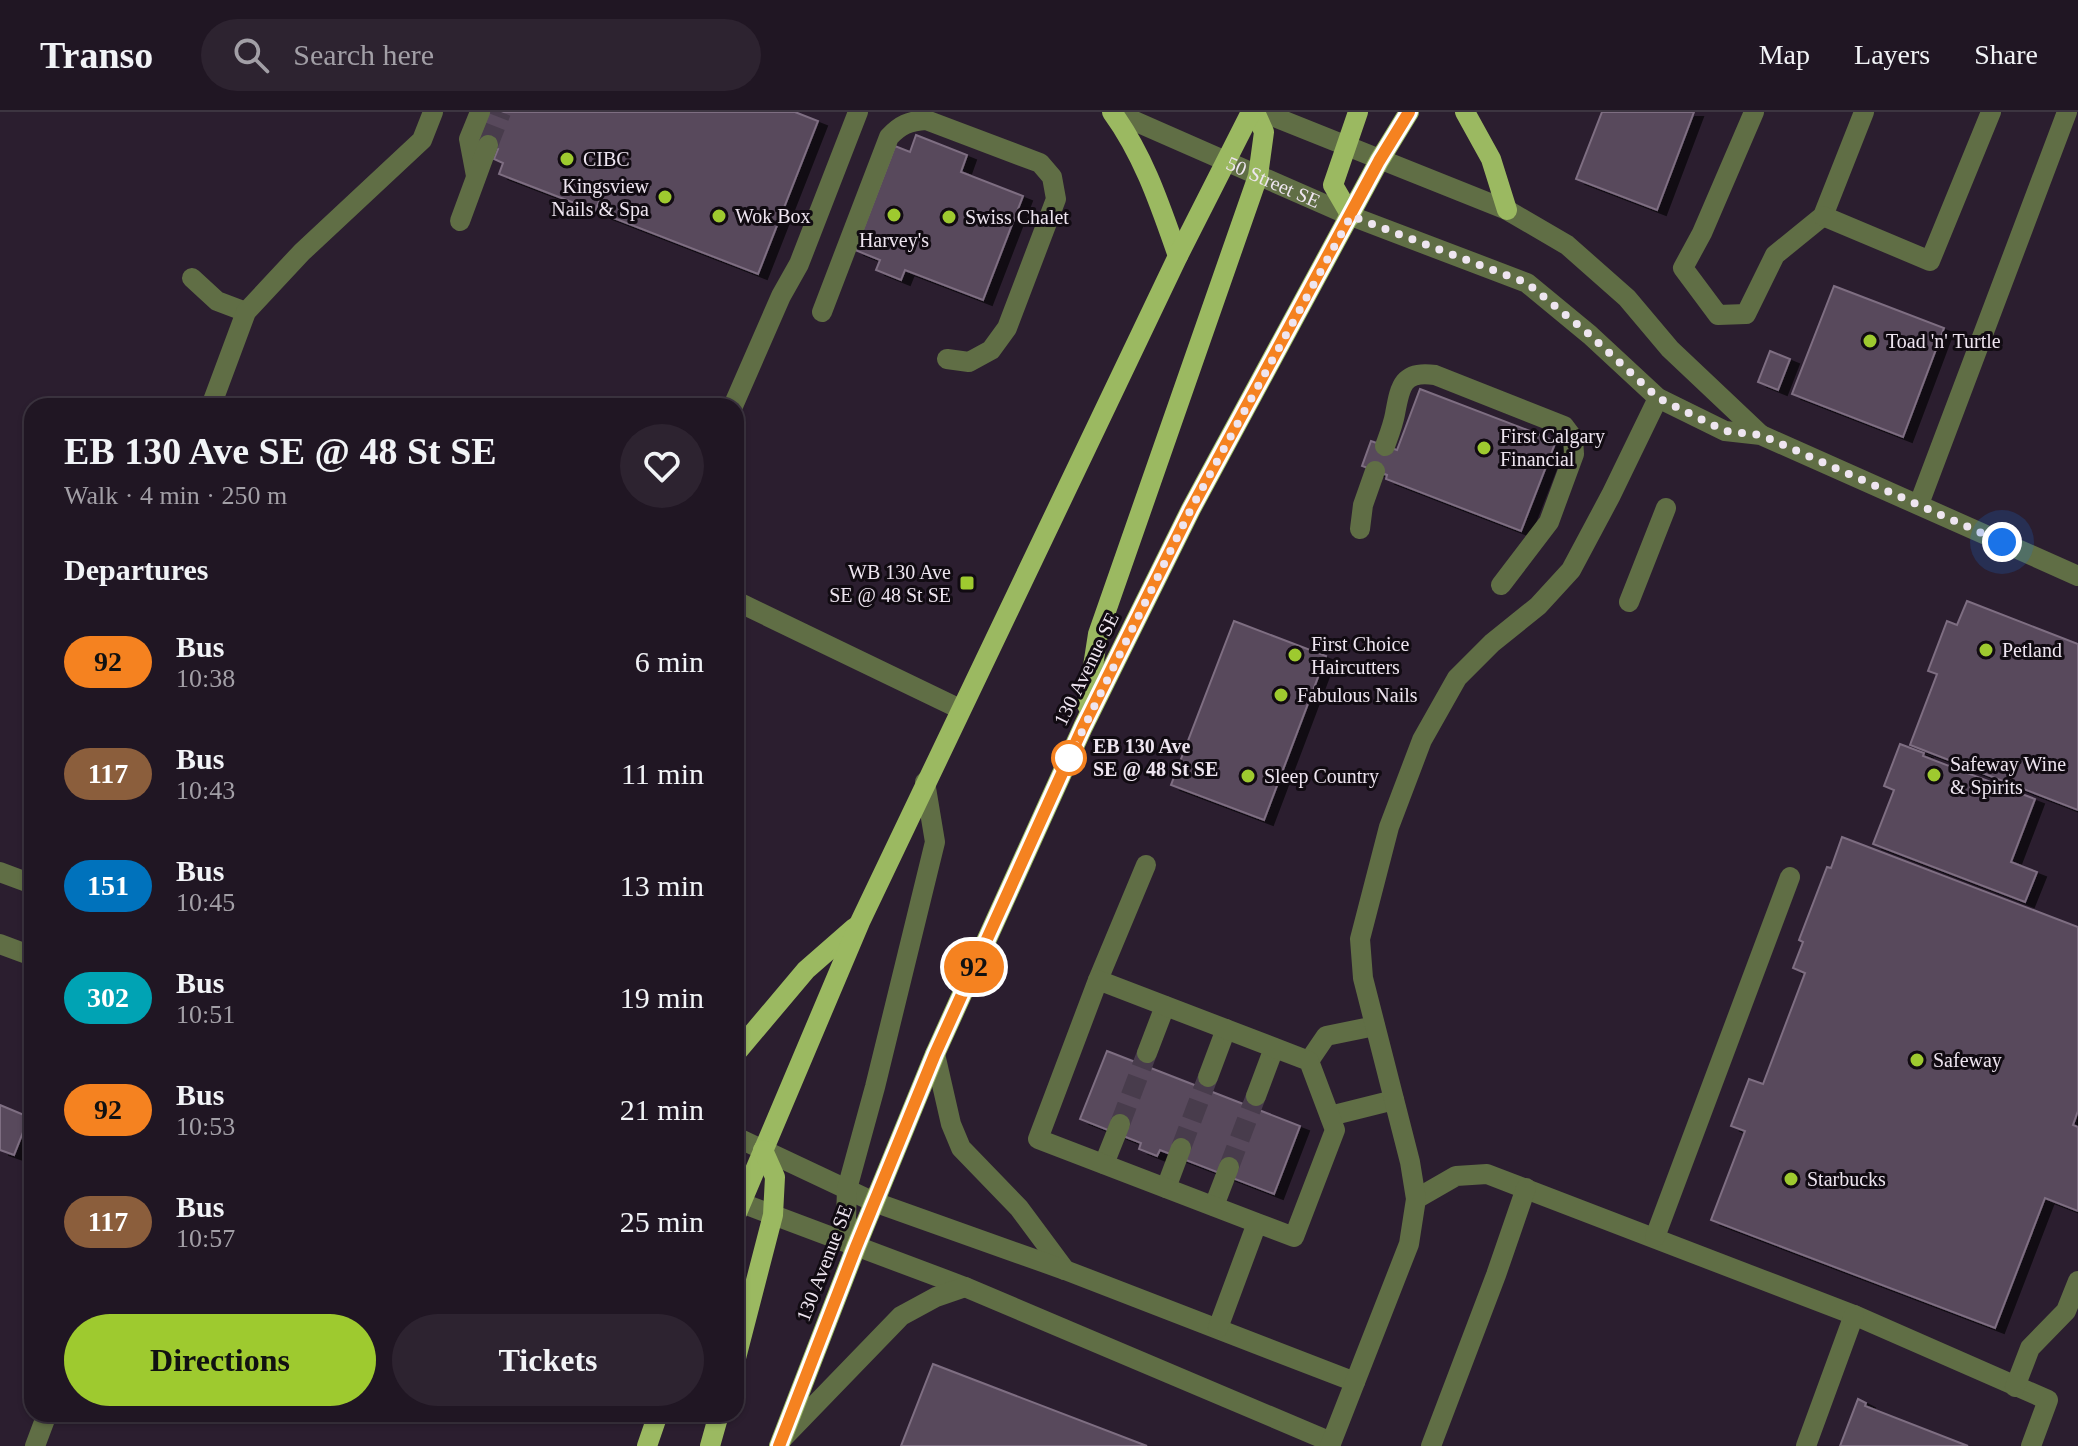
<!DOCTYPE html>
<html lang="en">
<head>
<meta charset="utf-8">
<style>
	body { margin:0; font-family:Georgia,serif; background:#2d2330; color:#f1f3f6; height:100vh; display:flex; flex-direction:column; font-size:30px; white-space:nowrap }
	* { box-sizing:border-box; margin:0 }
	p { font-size:26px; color:#a29fa6 }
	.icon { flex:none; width:44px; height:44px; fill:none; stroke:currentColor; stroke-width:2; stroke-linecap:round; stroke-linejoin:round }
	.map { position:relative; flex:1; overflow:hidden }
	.drawer { position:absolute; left:24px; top:286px; width:720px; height:1024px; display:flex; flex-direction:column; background:#201623; border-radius:24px; box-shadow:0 2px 6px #0004,0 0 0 2px #3d3541 }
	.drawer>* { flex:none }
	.badge { padding:0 16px; border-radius:26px; font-size:28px; line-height:52px }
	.you { position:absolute; width:40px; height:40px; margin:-20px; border:6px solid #fff; border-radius:50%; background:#1a73e8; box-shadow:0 0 0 12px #1a73e833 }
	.map>.badge { position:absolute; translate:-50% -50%; box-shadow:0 0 0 4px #fff }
	h2 { padding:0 40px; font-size:30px; line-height:72px }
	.round { display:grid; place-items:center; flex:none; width:84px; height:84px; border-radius:42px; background:#2d2330 }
	.head { display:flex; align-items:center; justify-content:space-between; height:136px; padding:0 40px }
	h1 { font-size:38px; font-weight:700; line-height:60px }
	.action { display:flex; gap:16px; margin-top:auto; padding:16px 40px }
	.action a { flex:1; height:92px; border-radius:48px; background:#9eca2f; color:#111; font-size:32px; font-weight:700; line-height:92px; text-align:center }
	.action a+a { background:#2d2330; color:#f1f3f6 }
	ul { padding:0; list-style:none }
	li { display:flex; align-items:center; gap:24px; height:112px; padding:0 40px }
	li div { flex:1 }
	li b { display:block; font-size:30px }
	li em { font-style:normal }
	li .badge { min-width:88px; font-weight:700; text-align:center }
	header { display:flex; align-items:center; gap:48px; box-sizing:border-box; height:112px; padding:0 40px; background:#201623; border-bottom:2px solid #3d3541 }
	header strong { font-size:38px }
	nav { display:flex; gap:44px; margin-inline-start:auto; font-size:28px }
	.search { width:560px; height:72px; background:#2d2330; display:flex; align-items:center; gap:20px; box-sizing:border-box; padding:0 28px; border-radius:44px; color:#a29fa6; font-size:30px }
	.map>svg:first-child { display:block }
	.building { fill:#594a5c; stroke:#7e6e82; stroke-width:2; filter:url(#shadow) }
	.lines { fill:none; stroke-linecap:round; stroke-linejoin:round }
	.minor-tunnel { stroke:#483c4c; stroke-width:20; stroke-dasharray:20 10; stroke-linecap:butt }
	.minor { stroke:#606e45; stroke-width:20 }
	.major { stroke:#9bb961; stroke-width:20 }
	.line-casing { stroke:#fff; stroke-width:18 }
	.line { stroke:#f58220; stroke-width:12 }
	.walk { stroke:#eee5f0; stroke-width:8; stroke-dasharray:0 14.4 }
	.poi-dot { fill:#9eca2f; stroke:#110b12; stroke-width:3 }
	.stop-dot { fill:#fff; stroke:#f58220; stroke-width:4 }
	.labels { text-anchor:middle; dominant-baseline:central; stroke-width:6; stroke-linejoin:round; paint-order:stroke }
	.poi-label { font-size:20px; fill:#eee5f0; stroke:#110b12; text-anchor:start }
	.street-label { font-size:20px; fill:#eee5f0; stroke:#110b12 }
	.stop-label { font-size:20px; font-weight:bold; fill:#eee5f0; stroke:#110b12; text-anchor:start }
</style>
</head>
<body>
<header>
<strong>Transo</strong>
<div class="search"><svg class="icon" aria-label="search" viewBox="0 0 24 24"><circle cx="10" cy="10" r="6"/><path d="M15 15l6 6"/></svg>Search here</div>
<nav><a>Map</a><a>Layers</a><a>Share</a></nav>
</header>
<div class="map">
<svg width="2078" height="1334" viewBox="0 0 2078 1334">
	<defs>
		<filter id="shadow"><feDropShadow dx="9" dy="5" stdDeviation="0" flood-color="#0009"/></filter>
	</defs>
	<rect width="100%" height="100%" fill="#2b1e2f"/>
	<g class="building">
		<path d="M 485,0 L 795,0 L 818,9 L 758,162 L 603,102 L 607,90 L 600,87 L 595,99 L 499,62 L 503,51 L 494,47 L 498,37 L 475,28 Z"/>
		<path d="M 1602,0 L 1694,0 L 1657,98 L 1576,67 Z"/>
		<path d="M 916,23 L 967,43 L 961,60 L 1023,84 L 983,188 L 905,158 L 901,168 L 876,158 L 880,148 L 855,138 L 895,34 L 910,40 Z"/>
		<path d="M 1834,174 L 1944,216 L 1903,325 L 1792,282 Z"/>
		<path d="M 1770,239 L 1790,247 L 1778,278 L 1758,270 Z"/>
		<path d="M 1420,277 L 1556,329 L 1521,419 L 1386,367 L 1387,363 L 1362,354 L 1371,329 L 1397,338 Z"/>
		<path d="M 1967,489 L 2078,532 L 2078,698 L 1910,633 L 1937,562 L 1928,559 L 1947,509 L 1957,513 Z"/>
		<path d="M 1234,509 L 1326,544 L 1264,708 L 1171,673 Z"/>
		<path d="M 1900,632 L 1924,641 L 1923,644 L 2035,687 L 2011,750 L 2037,760 L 2025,790 L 1873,732 L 1894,678 L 1884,674 Z"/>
		<path d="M 1842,725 L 2078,815 L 2078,999 L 2073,1013 L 2078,1015 L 2078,1099 L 2045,1086 L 1995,1216 L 1711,1108 L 1745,1019 L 1731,1014 L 1749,967 L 1763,972 L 1805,861 L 1793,856 L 1803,830 L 1799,828 L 1827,755 L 1831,756 Z"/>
		<path d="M 1107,939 L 1300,1014 L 1274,1082 L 1160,1038 L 1157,1044 L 1139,1037 L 1141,1031 L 1080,1007 Z"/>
		<path d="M 0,993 L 29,1005 L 14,1043 L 0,1038 Z"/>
		<path d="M 933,1252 L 1147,1334 L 901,1334 Z"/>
		<path d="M 1858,1287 L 1866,1291 L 1865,1294 L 1968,1334 L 1840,1334 Z"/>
	</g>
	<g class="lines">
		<g class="minor-tunnel">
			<path d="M 488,33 L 501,0"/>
			<path d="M 1120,1012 L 1147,941"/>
			<path d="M 1181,1036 L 1208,965"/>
			<path d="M 1229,1055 L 1256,984"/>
		</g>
		<g class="minor">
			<path id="s1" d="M 1114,0 L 1351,104 L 1527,171 L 1590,223 L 1658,286 L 1725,319 L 1761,323 L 2078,464"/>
			<path d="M 1262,0 L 1507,98 L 1567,133 L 1627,186 L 1670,237 L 1761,323"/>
			<path d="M 1754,0 L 1702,121 L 1683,156 L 1718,203 L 1746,202 L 1775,143 L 1823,104 L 1864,0"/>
			<path d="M 476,64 L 469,27 L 480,0"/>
			<path d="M 1823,104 L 1930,149 L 1991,0"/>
			<path d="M 460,109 L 488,33"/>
			<path d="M 192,166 L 217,189 L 246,200"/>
			<path d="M 822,200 L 889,25 C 900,13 909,9 926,8 L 1040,51 L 1052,65 L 1056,87 L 1007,216 L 991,238 L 969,250 L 947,247"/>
			<path d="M 211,294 L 246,200 L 302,140 L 422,28 L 433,0"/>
			<path d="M 733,294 L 781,184 L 799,152 L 858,0"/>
			<path d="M 1385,334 C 1389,323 1393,313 1395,302 C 1400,275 1402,258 1435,263 L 1564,314 L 1573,326 L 1574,342 L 1549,410 L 1501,473"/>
			<path d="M 1919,392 L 2067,0"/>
			<path d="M 1360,417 L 1363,393 L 1375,359"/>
			<path d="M 736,489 L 960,597"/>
			<path d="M 1629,490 L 1666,396"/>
			<path d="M 0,760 L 32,772"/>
			<path d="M 0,832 L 32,844"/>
			<path d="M 1098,868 L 1146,753"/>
			<path d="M 1147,941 L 1165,894"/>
			<path d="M 935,942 L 951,1012 L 961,1036 L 1019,1096 L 1065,1158"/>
			<path d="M 1309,949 L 1326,924 L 1375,914"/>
			<path d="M 1208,965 L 1226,917"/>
			<path d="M 1256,984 L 1274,936"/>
			<path d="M 1330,1004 L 1394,988"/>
			<path d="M 736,1025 L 874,1090 L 1065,1158 L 1355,1270"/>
			<path d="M 1104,1052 L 1120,1012"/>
			<path d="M 1166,1076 L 1181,1036"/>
			<path d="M 1416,1087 L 1456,1064 L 1487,1062 L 1854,1203 L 2048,1288 L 2031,1334"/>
			<path d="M 736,1089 L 965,1175 L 1331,1330"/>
			<path d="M 1214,1094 L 1229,1055"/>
			<path d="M 1655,1125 L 1790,765"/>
			<path d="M 856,1135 L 846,1107 L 847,1077 L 875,975 L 935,730 L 925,670"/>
			<path d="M 1218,1216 L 1257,1111 L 1038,1027 L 1098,868 L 1309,949 L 1335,1018 L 1294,1125 L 1257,1111"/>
			<path d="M 2015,1275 L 2030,1236 L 2066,1199 L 2078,1169"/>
			<path d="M 782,1327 L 901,1204 L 936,1185 L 965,1175"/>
			<path d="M 35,1334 L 47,1302"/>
			<path d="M 1330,1334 L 1409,1132 L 1416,1087 L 1410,1050 L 1363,866 L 1360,827 L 1389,715 L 1422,628 L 1457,566 L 1492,531 L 1538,494 L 1571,458 L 1611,383 L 1658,286"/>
			<path d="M 1431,1334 L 1496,1163 L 1526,1076"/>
			<path d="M 1806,1334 L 1854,1203"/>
		</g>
		<g class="major">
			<path d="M 1112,0 C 1144,44 1160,93 1178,144"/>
			<path d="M 1465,0 L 1491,47 L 1507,98"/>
			<path d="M 1351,104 L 1333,73 L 1358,0"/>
			<path d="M 1087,593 L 1098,522 L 1258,64 L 1264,20 L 1255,0"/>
			<path d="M 736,941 L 806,858 L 854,816"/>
			<path d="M 736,1103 L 860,810 L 1178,144 L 1251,0"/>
			<path d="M 736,1246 L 773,1103 L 775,1065 L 763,1038"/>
			<path d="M 647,1334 L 658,1302"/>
			<path d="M 710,1334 L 719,1302"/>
			<path d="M 779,1334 L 856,1135 L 935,942 L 1083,615 L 1191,397 L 1379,49 L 1409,0"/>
		</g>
	</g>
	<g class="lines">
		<defs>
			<path id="line" d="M 779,1334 L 856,1135 L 935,942 L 1083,615 L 1191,397 L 1379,49 L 1409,0"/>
		</defs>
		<use href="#line" class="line-casing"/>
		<use href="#line" class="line"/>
		<path class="walk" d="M 1069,646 L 1191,397 L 1351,104 L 1527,171 L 1590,223 L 1658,286 L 1725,319 L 1761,323 L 2002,430"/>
	</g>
	<g class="poi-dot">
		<circle cx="567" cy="47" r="8"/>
		<circle cx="665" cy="85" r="8"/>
		<circle cx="894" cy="103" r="8"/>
		<circle cx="719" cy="104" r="8"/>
		<circle cx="949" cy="105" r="8"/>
		<circle cx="1870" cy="229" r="8"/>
		<circle cx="1484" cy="336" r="8"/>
		<rect x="959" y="463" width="16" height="16" rx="4"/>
		<circle cx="1986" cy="538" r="8"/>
		<circle cx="1295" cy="543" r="8"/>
		<circle cx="1281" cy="583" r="8"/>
		<circle cx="1934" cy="663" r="8"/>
		<circle cx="1248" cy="664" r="8"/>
		<circle cx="1917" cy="948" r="8"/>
		<circle cx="1791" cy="1067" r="8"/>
	</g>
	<circle class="stop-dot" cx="1069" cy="646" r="16"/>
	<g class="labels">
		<g class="poi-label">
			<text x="583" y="47">CIBC</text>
			<text x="649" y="74" text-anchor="end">Kingsview<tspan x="649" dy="23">Nails &amp; Spa</tspan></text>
			<text x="735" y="104">Wok Box</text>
			<text x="965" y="105">Swiss Chalet</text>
			<text x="894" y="128" text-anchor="middle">Harvey's</text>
			<text x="1886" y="229">Toad 'n' Turtle</text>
			<text x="1500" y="324">First Calgary<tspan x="1500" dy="23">Financial</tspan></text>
			<text x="951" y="460" text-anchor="end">WB 130 Ave<tspan x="951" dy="23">SE @ 48 St SE</tspan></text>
			<text x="1311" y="532">First Choice<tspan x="1311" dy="23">Haircutters</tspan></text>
			<text x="2002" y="538">Petland</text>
			<text x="1297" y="583">Fabulous Nails</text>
			<text x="1950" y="652">Safeway Wine<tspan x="1950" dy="23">&amp; Spirits</tspan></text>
			<text x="1264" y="664">Sleep Country</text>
			<text x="1933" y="948">Safeway</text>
			<text x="1807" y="1067">Starbucks</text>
		</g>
		<g class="street-label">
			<text stroke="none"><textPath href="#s1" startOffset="174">50 Street SE</textPath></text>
			<text transform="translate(1086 557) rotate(-64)">130 Avenue SE</text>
			<text transform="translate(824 1151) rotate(-69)">130 Avenue SE</text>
		</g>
		<g class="stop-label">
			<text x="1093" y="634">EB 130 Ave<tspan x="1093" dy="23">SE @ 48 St SE</tspan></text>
		</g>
	</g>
</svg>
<div class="you" style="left:2002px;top:430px"></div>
<b class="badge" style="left:974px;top:855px;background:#f58220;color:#111">92</b>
<section class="drawer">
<div class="head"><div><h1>EB 130 Ave SE @ 48 St SE</h1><p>Walk · 4 min · 250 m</p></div><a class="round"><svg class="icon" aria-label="heart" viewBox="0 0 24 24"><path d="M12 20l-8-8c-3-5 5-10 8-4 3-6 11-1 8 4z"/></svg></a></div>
<h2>Departures</h2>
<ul>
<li><span class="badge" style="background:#f58220;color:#111">92</span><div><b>Bus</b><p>10:38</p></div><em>6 min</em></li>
<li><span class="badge" style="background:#8b5e3c;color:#fff">117</span><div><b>Bus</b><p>10:43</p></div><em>11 min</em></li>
<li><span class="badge" style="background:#0072bc;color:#fff">151</span><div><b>Bus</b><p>10:45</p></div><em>13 min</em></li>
<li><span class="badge" style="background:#00a3b4;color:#fff">302</span><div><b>Bus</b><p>10:51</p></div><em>19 min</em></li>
<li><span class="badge" style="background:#f58220;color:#111">92</span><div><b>Bus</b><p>10:53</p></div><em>21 min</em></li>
<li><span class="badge" style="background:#8b5e3c;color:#fff">117</span><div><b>Bus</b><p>10:57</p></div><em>25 min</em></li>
</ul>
<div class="action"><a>Directions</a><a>Tickets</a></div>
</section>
</div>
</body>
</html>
